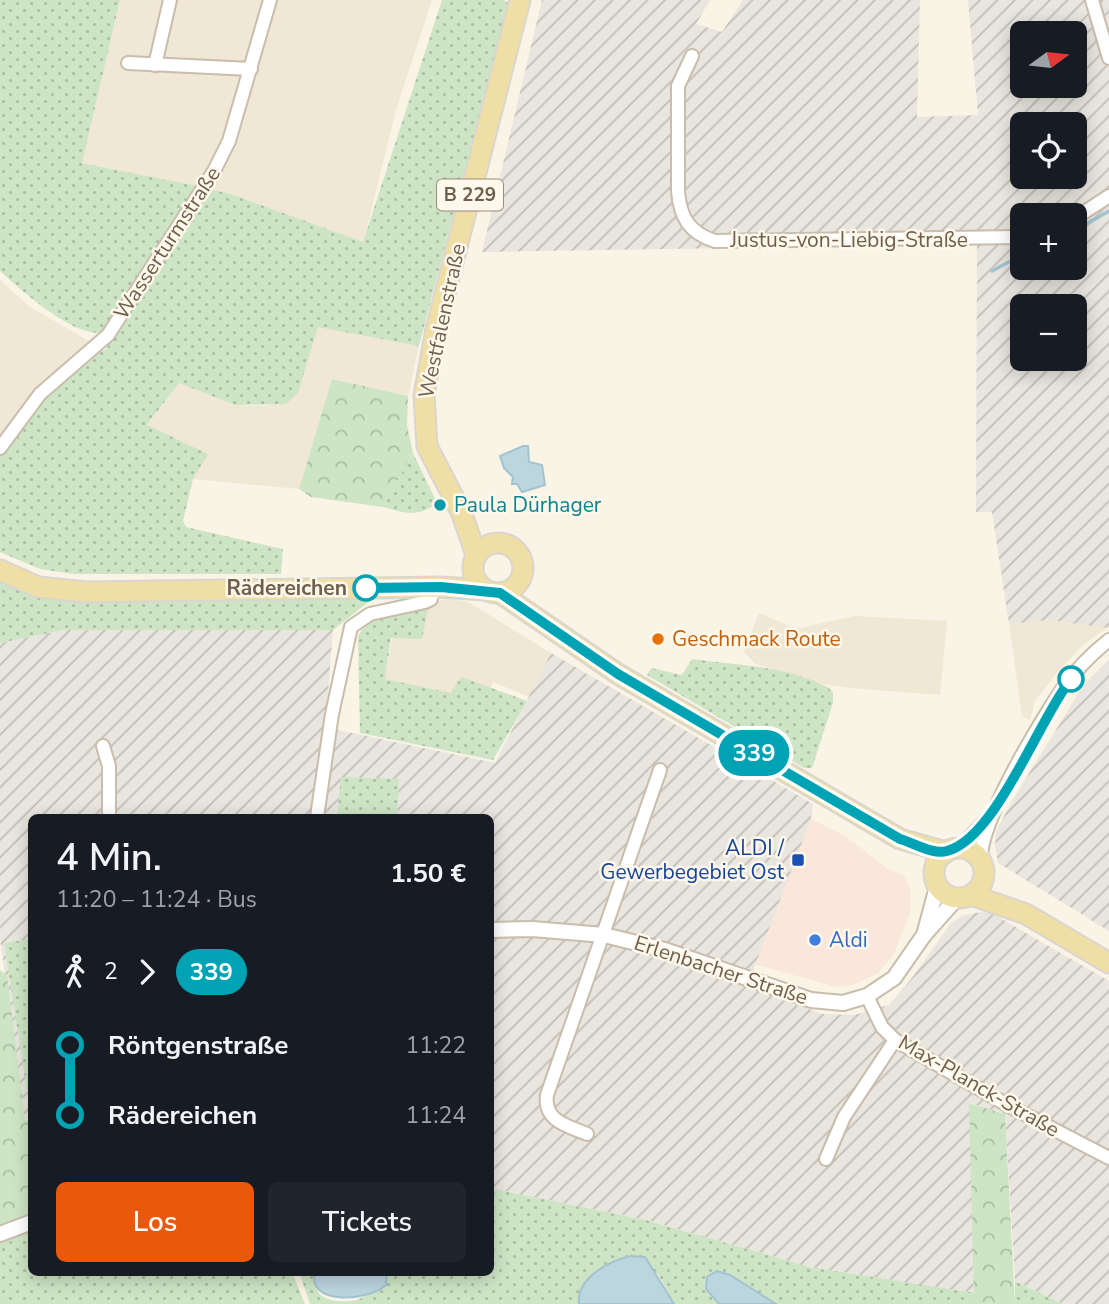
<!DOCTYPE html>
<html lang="de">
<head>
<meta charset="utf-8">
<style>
	body { margin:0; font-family:"Nunito Sans",sans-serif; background:#20242c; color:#f1f3f6; height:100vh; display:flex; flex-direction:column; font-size:26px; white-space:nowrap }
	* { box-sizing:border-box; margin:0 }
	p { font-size:23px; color:#9ea1a6 }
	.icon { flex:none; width:38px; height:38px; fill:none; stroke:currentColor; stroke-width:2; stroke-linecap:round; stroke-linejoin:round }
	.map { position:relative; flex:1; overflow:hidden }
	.side { position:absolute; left:28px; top:814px; width:466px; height:462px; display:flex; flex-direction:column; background:#171b24; border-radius:10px; box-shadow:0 4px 18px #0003 }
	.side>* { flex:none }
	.badge { padding:0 14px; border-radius:23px; font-size:24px; line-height:46px }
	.needle { width:46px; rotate:75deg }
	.buttons { position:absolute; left:1010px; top:21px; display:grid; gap:14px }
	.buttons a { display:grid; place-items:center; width:77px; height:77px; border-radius:10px; background:#171b24; box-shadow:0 4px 18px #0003; font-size:35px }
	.map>.badge { position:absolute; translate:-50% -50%; box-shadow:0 0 0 4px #fff }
	.legs { display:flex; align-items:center; gap:10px; height:77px; padding:0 28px; font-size:23px }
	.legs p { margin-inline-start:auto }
	.head { display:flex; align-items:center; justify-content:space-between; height:119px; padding:0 28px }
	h1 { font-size:38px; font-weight:600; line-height:52px }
	.primary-button { display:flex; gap:14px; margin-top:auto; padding:14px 28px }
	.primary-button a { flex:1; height:80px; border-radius:10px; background:#ea580c; color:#fff; font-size:28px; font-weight:600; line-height:80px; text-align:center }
	.primary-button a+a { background:#20242c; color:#f1f3f6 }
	ul { padding:0 28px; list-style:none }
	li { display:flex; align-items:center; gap:24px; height:70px; font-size:26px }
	li i { display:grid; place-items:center; width:10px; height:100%; margin:0 9px; background:currentColor }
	li i::after { content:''; width:18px; height:18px; margin:-9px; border:5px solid; border-radius:50%; background:#171b24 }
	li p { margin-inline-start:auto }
	li:first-child i { background:linear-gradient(#0000 50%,currentColor 0) }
	li:last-child i { background:linear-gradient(currentColor 50%,#0000 0) }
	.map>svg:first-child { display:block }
	.residential { fill:#f0e7d4 }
	.commercial { fill:#f8e7da }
	.industrial { fill:url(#industrial-furrows); fill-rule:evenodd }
	.grass { fill:url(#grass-dots) }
	.forest { fill:url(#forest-crowns) }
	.water { fill:#bcd6e0; stroke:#a3c3d1; stroke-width:2 }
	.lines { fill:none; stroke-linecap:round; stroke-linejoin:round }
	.stream { stroke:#a3c3d1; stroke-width:3.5 }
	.minor-casing { stroke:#c9bdad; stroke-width:16 }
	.tertiary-casing { stroke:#c9bdad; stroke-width:18 }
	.primary-casing { stroke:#dad5d1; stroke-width:23 }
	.minor { stroke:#fff; stroke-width:12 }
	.tertiary { stroke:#fff; stroke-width:14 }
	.primary { stroke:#f0dfa5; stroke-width:19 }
	.line-1-casing { stroke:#fff; stroke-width:16 }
	.line-1 { stroke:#00a3b4; stroke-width:10 }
	.culture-dot { fill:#0f9aa8; stroke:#fdf8eb; stroke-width:2.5 }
	.stop-1-dot { fill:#fff; stroke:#00a3b4; stroke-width:3.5 }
	.food-dot { fill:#e8710a; stroke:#fdf8eb; stroke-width:2.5 }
	.transit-dot { fill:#1a4fb4; stroke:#fdf8eb; stroke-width:2.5 }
	.shop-dot { fill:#3f7fe0; stroke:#fdf8eb; stroke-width:2.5 }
	.labels { text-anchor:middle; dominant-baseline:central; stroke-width:5; stroke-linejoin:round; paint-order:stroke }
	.shield { fill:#fdf8eb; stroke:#9a8c7c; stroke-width:2 }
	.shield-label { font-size:19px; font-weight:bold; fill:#6f5e4d }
	.street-label { font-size:21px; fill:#6f5e4d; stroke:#fdf8eb }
	.culture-label { font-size:21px; fill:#0d838f; stroke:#fdf8eb; text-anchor:start }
	.stop-label { font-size:21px; font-weight:bold; fill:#6f5e4d; stroke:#fdf8eb; text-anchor:end }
	.food-label { font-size:21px; fill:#c56008; stroke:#fdf8eb; text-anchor:start }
	.transit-label { font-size:21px; fill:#164399; stroke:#fdf8eb; text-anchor:end }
	.shop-label { font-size:21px; fill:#366cbe; stroke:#fdf8eb; text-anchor:start }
</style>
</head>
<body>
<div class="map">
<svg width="1109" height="1304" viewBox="0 0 1109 1304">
	<defs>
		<pattern id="industrial-furrows" width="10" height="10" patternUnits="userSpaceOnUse" patternTransform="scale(1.75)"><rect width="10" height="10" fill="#e9e5df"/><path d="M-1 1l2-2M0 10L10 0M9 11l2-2" fill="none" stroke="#c1bdb7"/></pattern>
		<pattern id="grass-dots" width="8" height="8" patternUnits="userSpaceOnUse" patternTransform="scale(1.75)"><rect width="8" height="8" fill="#cee5c5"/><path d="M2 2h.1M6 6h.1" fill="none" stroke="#abbda2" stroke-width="1.8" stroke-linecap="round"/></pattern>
		<pattern id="forest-crowns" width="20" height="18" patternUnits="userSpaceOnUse" patternTransform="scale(1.75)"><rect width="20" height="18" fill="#cee5c5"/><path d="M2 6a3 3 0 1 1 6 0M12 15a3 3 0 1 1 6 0" fill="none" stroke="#abbda2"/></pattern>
	</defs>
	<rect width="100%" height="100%" fill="#f9f4e5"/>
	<g class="residential">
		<path d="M 120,0 L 432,0 L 397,107 L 363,243 L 228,193 L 82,163 Z"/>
		<path d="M 0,280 L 30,307 L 91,342 L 0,445 Z"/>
		<path d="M 318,326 L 419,346 L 408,396 L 332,379 L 299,489 L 193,479 L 207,454 L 147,426 L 179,383 L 235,405 L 267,406 L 298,393 Z"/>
		<path d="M 447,598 L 468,602 L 551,653 L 530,697 L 493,682 L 486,701 L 385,679 L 397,612 L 430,606 Z"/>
		<path d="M 759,613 L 796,629 L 854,616 L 947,621 L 940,695 L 850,688 L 822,684 L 756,664 L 744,652 Z"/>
		<path d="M 1049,620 L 1108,627 L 1083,645 L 1060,669 L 1035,701 L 1030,720 L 1022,716 L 1009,624 Z"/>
	</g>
	<path class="commercial" d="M 811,819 L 845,836 L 888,869 L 904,876 L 911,891 L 910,912 L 894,954 L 877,974 L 852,985 L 837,987 L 754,964 Z"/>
	<g class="industrial">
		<path d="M 542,0 L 710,0 L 696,24 L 722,32 L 743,0 L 920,0 L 917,117 L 978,115 L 968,0 L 1109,0 L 1109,628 L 1049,620 L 1009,624 L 992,512 L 976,512 L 977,244 L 482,252 ZM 1022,33 L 1074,33 L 1074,86 L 1022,86 ZM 1022,124 L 1074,124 L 1074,177 L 1022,177 ZM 1022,215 L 1074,215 L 1074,268 L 1022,268 ZM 1022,306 L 1074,306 L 1074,359 L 1022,359 Z"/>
		<path d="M 64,630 L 333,630 L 327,706 L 338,730 L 495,763 L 551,653 L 813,804 L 811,819 L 747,986 L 822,1014 L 854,1015 L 889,1005 L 912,978 L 951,923 L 964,915 L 988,911 L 1109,981 L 1109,1304 L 1063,1304 L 1015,1281 L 1005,1114 L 970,1103 L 974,1293 L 810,1267 L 647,1220 L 490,1188 L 490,817 L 32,817 L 31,1121 L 25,1120 L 0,939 L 0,643 Z"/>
		<path d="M 1109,660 L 1109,931 L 998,863 L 995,846 L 996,831 L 1015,796 L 1083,686 Z"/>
	</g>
	<g class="grass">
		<path d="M 0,0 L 120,0 L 82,163 L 197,186 L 104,332 C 76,340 20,289 0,271 Z"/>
		<path d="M 442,0 L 504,0 L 509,3 L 419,346 L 318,327 L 298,393 L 286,404 L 235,405 L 179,383 L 147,425 L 208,454 L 193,479 L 183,521 L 186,527 L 283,549 L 281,574 L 74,574 L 40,569 L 0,552 L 0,453 L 59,381 L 86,360 L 106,349 L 207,189 L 228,193 L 363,242 Z"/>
		<path d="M 413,453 L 437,503 C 418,518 405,513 383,507 Z"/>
		<path d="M 0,581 L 20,591 L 60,600 L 375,597 L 333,630 L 64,630 L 0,643 Z"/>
		<path d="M 428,609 L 422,639 L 391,638 L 385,679 L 451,693 L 461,677 L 527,701 L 493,760 L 360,733 L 358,636 C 372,611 403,612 428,609 Z"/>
		<path d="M 692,659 C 738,666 787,665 829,688 L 833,693 L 833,703 L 812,768 L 804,768 L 647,675 L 651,668 L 682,675 Z"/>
		<path d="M 341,777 L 399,779 L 397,817 L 337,817 Z"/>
		<path d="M 31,939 L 32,939 L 31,1116 L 4,943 Z"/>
		<path d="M 490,1188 L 646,1220 L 810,1267 L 975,1293 L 974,1304 L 776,1304 L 730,1275 L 713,1299 L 719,1304 L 674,1304 L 658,1274 L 605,1266 L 580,1290 L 579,1304 L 310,1304 L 299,1272 L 315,1272 C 310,1300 334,1304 357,1300 C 368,1296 379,1283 388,1276 L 387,1272 L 490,1272 Z"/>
		<path d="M 31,1227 L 32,1272 L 292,1272 L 305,1304 L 0,1304 L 0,1240 Z"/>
		<path d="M 1015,1281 L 1063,1304 L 1015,1304 Z"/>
	</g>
	<g class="forest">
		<path d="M 332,379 L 408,396 L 407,425 L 413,453 L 383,507 L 311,497 L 299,489 Z"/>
		<path d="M 0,970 L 7,975 L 25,1120 L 32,1121 L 31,1216 L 0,1229 Z"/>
		<path d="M 969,1103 L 1005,1114 L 1015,1304 L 974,1304 Z"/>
	</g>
	<g class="water">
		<path d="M 523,446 L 528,446 L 529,462 L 542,465 L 545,485 L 522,492 L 517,484 L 512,484 L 513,477 L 504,468 L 500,456 Z"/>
		<path d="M 631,1256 L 645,1257 L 674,1304 L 579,1304 C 576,1278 609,1261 631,1256 Z"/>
		<path d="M 717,1271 L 730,1275 L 776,1304 L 719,1304 L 706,1289 L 707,1277 Z"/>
		<path d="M 315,1272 L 387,1272 L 386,1285 C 365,1303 306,1304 315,1272 Z"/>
	</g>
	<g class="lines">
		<g class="stream">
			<path d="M 1074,231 L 1109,211"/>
			<path d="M 992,271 L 1022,255"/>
		</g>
		<defs>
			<g id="minor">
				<path d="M 1092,0 L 1109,58"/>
				<path d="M 692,56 L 678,86 L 678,191 C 680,217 689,233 715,241 L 1022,237"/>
				<path d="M 128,63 L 251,69"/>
				<path d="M 155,65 L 170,0"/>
				<path d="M 1074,219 L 1109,196"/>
				<path d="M 0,448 L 40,394 L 108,335 L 214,171 L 229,141 L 270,0"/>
				<path d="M 103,746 L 109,766 L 109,817"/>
				<path d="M 317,817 L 332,714 L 351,627 L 370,614 L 425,602 L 431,599 L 433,588"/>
				<path d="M 959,848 L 993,813"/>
				<path d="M 981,861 C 979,822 1038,726 1061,691 C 1074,672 1091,654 1109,640"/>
				<path d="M 867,996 L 882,1027 L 895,1040 L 1009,1106 L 1109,1158"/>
				<path d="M 587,1134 C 568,1126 543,1121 547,1095 L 660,770"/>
				<path d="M 826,1159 L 844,1117 L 895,1040"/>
			</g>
			<g id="tertiary">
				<path d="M 490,930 L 532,929 L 604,935 L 665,950 L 811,1000 L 843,1003 L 867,996 L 894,978 L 924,935 L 957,898"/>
				<path d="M 924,935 L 937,887"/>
				<path d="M 0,1234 L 32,1222"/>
			</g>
			<g id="primary">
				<circle cx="498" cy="568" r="25"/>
				<path d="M 476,555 L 462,514 L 427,446 L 424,395 L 436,329 L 520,0"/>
				<path d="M 0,570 L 38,587 L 86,592 L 441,587 L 485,590"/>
				<path d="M 500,593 L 618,674 L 900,839 L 946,852"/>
				<circle cx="959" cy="873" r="25"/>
				<path d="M 971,895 L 1026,914 L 1109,963"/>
			</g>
		</defs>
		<use href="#minor" class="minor-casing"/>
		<use href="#tertiary" class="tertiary-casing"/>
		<use href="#primary" class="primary-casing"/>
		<use href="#minor" class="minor"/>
		<use href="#tertiary" class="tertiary"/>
		<use href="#primary" class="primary"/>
	</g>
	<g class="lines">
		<defs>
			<path id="line-1" d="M 366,588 L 441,587 L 500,593 L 618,674 L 900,839 C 914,843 933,855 947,851 C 996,838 1038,721 1071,679"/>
		</defs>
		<use href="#line-1" class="line-1-casing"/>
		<use href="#line-1" class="line-1"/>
	</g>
	<circle class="culture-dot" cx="440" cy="505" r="7"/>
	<g class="stop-1-dot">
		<circle cx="366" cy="588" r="12"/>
		<circle cx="1071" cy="679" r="12"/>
	</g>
	<circle class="food-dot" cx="658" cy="639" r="7"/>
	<rect class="transit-dot" x="791" y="853" width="14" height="14" rx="3.5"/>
	<circle class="shop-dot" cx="815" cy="940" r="7"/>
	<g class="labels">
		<rect class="shield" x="437" y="179.5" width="66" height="31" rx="5"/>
		<g class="shield-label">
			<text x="470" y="195">B 229</text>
		</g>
		<g class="street-label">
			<text x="849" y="240">Justus-von-Liebig-Straße</text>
			<text transform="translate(167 243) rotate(-57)">Wasserturmstraße</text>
			<text transform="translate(442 321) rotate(-78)">Westfalenstraße</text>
			<text transform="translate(721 970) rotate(18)">Erlenbacher Straße</text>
			<text transform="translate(979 1086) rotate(30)">Max-Planck-Straße</text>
		</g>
		<g class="culture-label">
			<text x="454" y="505">Paula Dürhager</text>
		</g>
		<g class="stop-label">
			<text x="347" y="588">Rädereichen</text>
		</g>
		<g class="food-label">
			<text x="672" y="639">Geschmack Route</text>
		</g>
		<g class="transit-label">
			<text x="784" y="848">ALDI /<tspan x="784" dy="24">Gewerbegebiet Ost</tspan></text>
		</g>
		<g class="shop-label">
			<text x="829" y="940">Aldi</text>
		</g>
	</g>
</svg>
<div class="buttons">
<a><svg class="needle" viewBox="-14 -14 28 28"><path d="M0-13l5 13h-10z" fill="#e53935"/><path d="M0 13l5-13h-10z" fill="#9ea1a6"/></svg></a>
<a><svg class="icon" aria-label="locate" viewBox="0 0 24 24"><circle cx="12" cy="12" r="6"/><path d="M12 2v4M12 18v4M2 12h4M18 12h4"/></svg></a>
<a>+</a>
<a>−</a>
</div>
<b class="badge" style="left:754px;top:753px;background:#00a3b4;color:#fff">339</b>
<section class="side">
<div class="head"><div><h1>4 Min.</h1><p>11:20 – 11:24 · Bus</p></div><b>1.50 €</b></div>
<div class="legs"><svg class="icon" aria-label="walk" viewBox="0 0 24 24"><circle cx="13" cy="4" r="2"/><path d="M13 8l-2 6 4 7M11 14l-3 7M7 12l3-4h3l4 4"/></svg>2<svg class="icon" aria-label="forward" viewBox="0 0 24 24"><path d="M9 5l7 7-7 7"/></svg><b class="badge" style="background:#00a3b4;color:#fff">339</b></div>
<ul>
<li><i style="color:#00a3b4"></i><b>Röntgenstraße</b><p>11:22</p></li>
<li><i style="color:#00a3b4"></i><b>Rädereichen</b><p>11:24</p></li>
</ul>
<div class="primary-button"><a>Los</a><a>Tickets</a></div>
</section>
</div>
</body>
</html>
